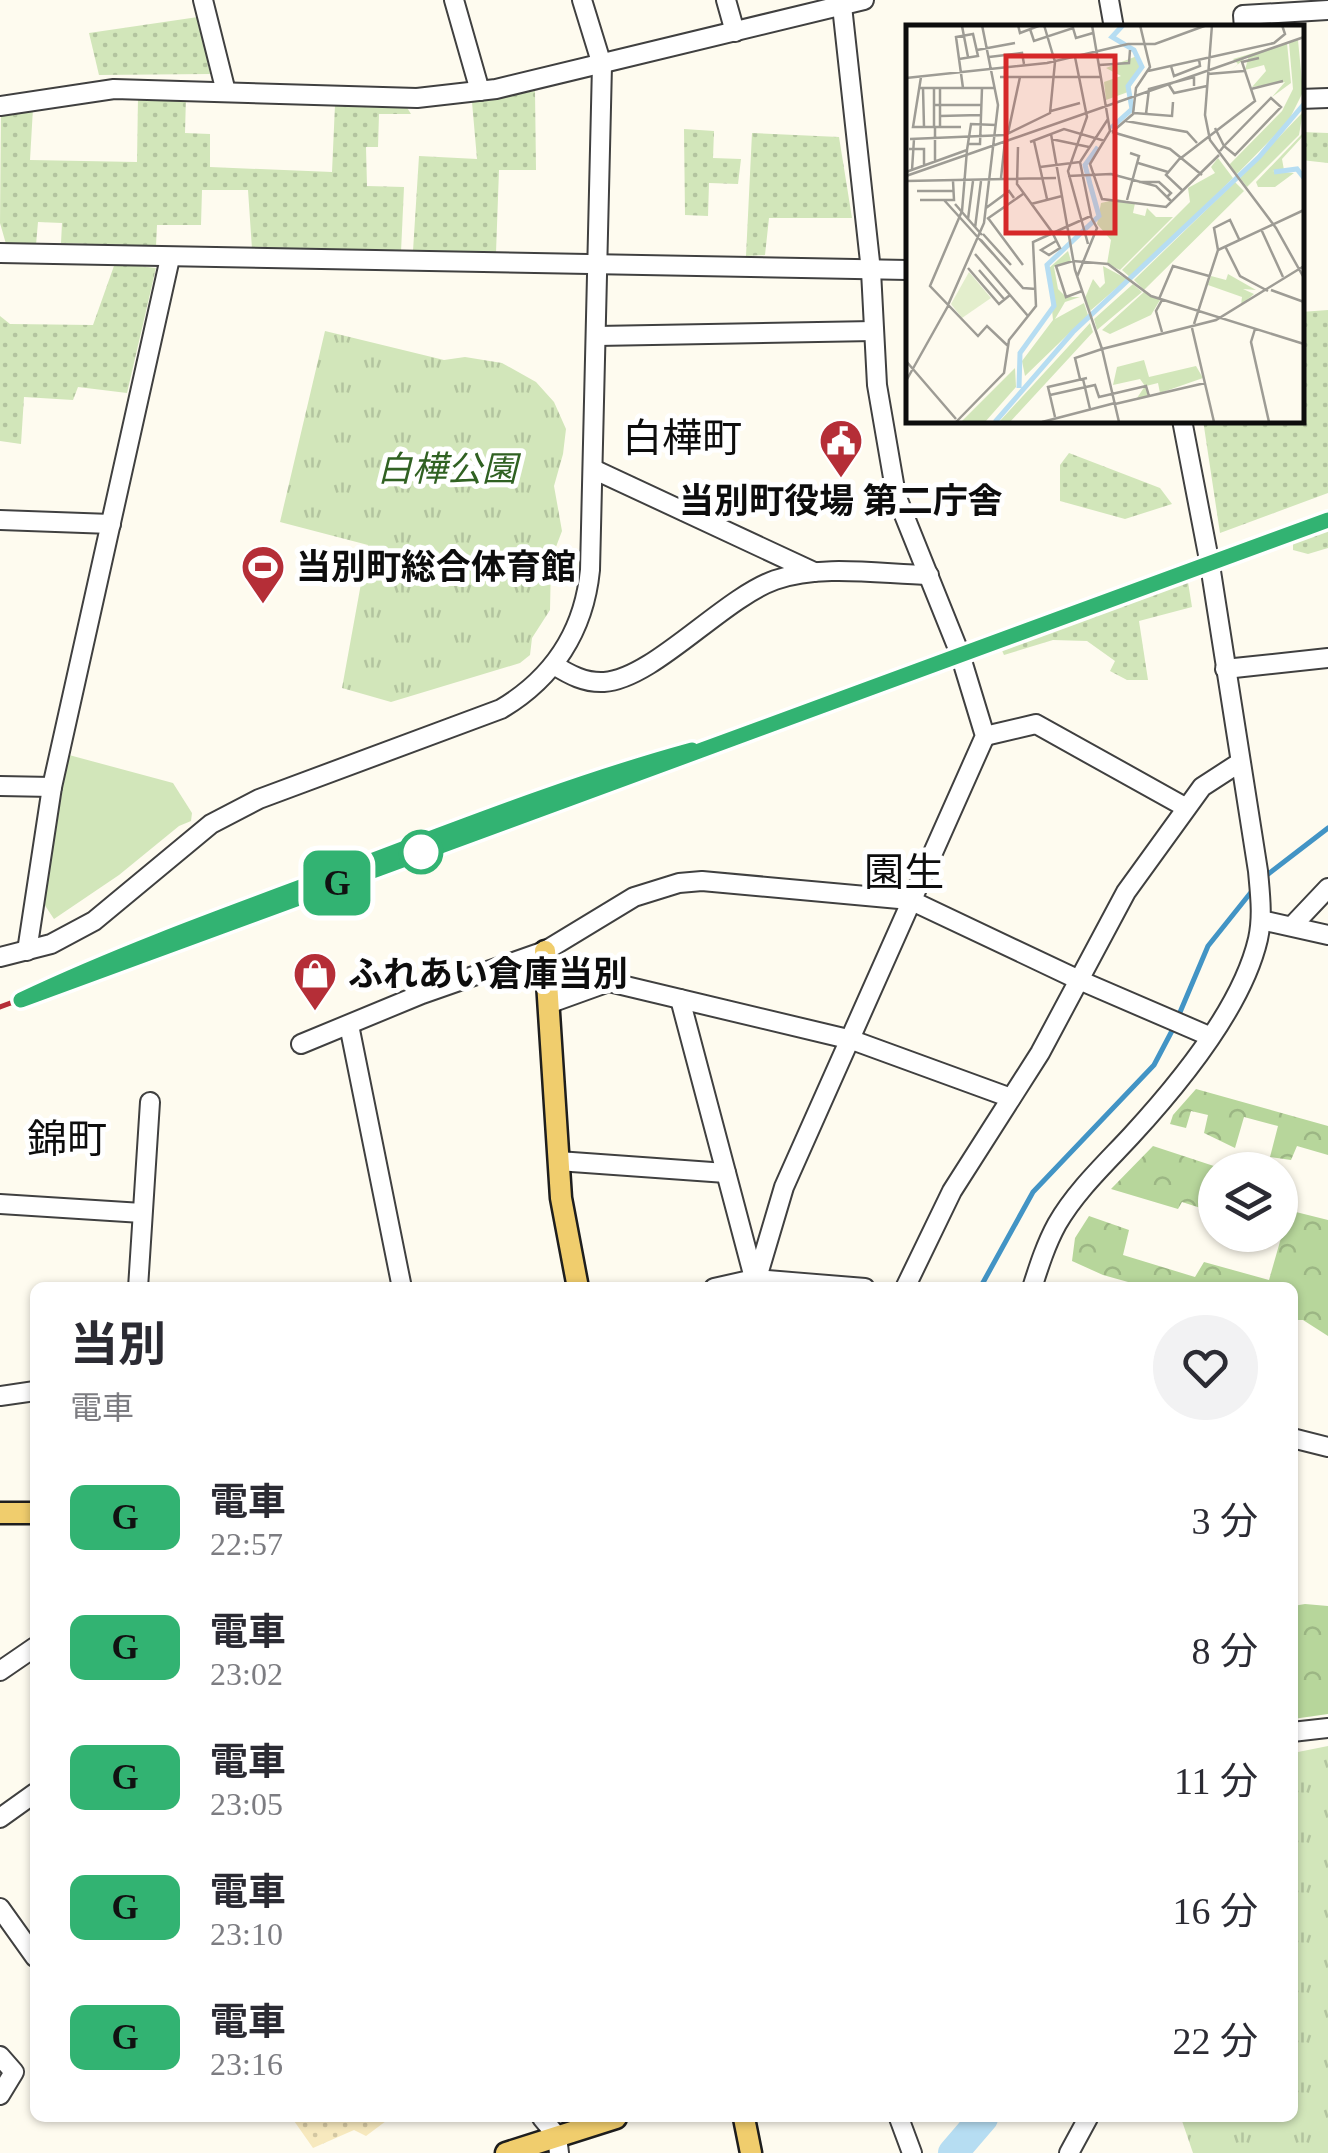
<!DOCTYPE html>
<html lang="ja">
<head>
<meta charset="utf-8">
<style>
	body { margin:0; font-family:"Times New Roman","Noto Sans JP",serif; background:#f2f2f3; color:#2b2b33; height:100vh; display:flex; flex-direction:column; font-size:38px; white-space:nowrap }
	* { box-sizing:border-box; margin:0 }
	p { font-size:32px; color:#7c7c81 }
	.icon { flex:none; width:55px; height:55px; fill:none; stroke:currentColor; stroke-width:2; stroke-linecap:round; stroke-linejoin:round }
	.map { position:relative; flex:1; overflow:hidden }
	.side { position:absolute; left:30px; top:1282px; width:1268px; height:840px; display:flex; flex-direction:column; background:#fff; border-radius:15px; box-shadow:0 2px 8px #0004 }
	.side>* { flex:none }
	.badge { padding:0 20px; border-radius:15px; font-size:35px; line-height:65px }
	.controls { position:absolute; left:1198px; top:1152px; display:grid; gap:20px }
	.controls a { display:grid; place-items:center; width:100px; height:100px; border-radius:50%; background:#fff; box-shadow:0 2px 8px #0004; font-size:50px }
	.map>.badge { position:absolute; translate:-50% -50%; box-shadow:0 0 0 5px #fff }
	.round { display:grid; place-items:center; flex:none; width:105px; height:105px; border-radius:52px; background:#f2f2f3 }
	.overview { display:flex; align-items:center; justify-content:space-between; height:170px; padding:0 40px }
	h1 { font-size:48px; font-weight:700; line-height:75px }
	ul { padding:0; list-style:none }
	li { display:flex; align-items:center; gap:30px; height:130px; padding:0 40px }
	li div { flex:1 }
	li b { display:block; font-size:38px }
	li em { font-style:normal }
	li .badge { min-width:110px; font-weight:700; text-align:center }
	.map>svg:first-child { display:block }
	.grass { fill:url(#grass-dots) }
	.forest { fill:url(#forest-crowns) }
	.sand { fill:url(#sand-dots) }
	.park { fill:url(#park-tufts) }
	.garden { fill:#d2e6ba }
	.lines { fill:none; stroke-linecap:round; stroke-linejoin:round }
	.stream { stroke:#4294c5; stroke-width:5 }
	.river { stroke:#b6ddf2; stroke-width:30 }
	.minor-casing { stroke:#404040; stroke-width:22 }
	.major-casing { stroke:#1e1e1e; stroke-width:25 }
	.minor { stroke:#fff; stroke-width:18 }
	.major { stroke:#f0cd6d; stroke-width:20 }
	.rail { stroke:#b52e37; stroke-width:5 }
	.line-casing { stroke:#fff; stroke-width:22 }
	.line { stroke:#32b372; stroke-width:15 }
	.stop-dot { fill:#fff; stroke:#32b372; stroke-width:5 }
	.labels { text-anchor:middle; dominant-baseline:central; stroke-width:10; stroke-linejoin:round; paint-order:stroke }
	.park-label { font-size:35px; font-style:italic; fill:#306122; stroke:#fff }
	.poi-label { font-size:35px; font-weight:bold; fill:#0d0d0d; stroke:#fff; text-anchor:start }
	.quarter-label { font-size:40px; fill:#0d0d0d; stroke:#fff }
	.inset-river { fill:none; stroke:#b6ddf2; stroke-width:5 }
	.inset-road { fill:none; stroke:#9e9c95; stroke-width:2.5 }
	.view { fill:#d62828; fill-opacity:0.15; stroke:#d62828; stroke-width:5 }
	.inset-edge { fill:none; stroke:#0d0d0d; stroke-width:5 }
</style>
</head>
<body>
<div class="map">
<svg width="1328" height="2153" viewBox="0 0 1328 2153">
	<defs>
		<pattern id="grass-dots" width="8" height="8" patternUnits="userSpaceOnUse" patternTransform="scale(2.5)"><rect width="8" height="8" fill="#d2e6ba"/><path d="M2 2h.1M6 6h.1" fill="none" stroke="#b3c49f" stroke-width="1.8" stroke-linecap="round"/></pattern>
		<pattern id="forest-crowns" width="20" height="18" patternUnits="userSpaceOnUse" patternTransform="scale(2.5)"><rect width="20" height="18" fill="#b7d69b"/><path d="M2 6a3 3 0 1 1 6 0M12 15a3 3 0 1 1 6 0" fill="none" stroke="#9cb684"/></pattern>
		<pattern id="sand-dots" width="8" height="8" patternUnits="userSpaceOnUse" patternTransform="scale(2.5)"><rect width="8" height="8" fill="#f7e9be"/><path d="M2 2h.1M6 6h.1" fill="none" stroke="#d3c7a2" stroke-width="1.8" stroke-linecap="round"/></pattern>
		<pattern id="park-tufts" width="24" height="20" patternUnits="userSpaceOnUse" patternTransform="scale(2.5)"><rect width="24" height="20" fill="#d2e6ba"/><path d="M3 7l-1-3M5 7V3M7 7l1-3M15 17l-1-3M17 17v-4M19 17l1-3" fill="none" stroke="#b3c49f"/></pattern>
	</defs>
	<rect width="100%" height="100%" fill="#fefbef"/>
	<g class="grass">
		<path d="M 198,17 L 210,74 L 99,75 L 89,33 Z"/>
		<path d="M 535,91 L 536,170 L 499,170 L 496,253 L 413,251 L 419,156 L 477,159 L 472,102 Z"/>
		<path d="M 186,96 L 185,133 L 210,134 L 210,167 L 332,172 L 335,105 L 406,106 L 411,114 L 379,114 L 378,147 L 366,147 L 367,186 L 404,187 L 401,252 L 252,249 L 248,190 L 202,190 L 201,225 L 157,225 L 156,246 L 61,243 L 62,223 L 38,222 L 36,245 L 6,244 L 0,223 L 1,113 L 33,108 L 30,160 L 137,162 L 138,97 Z"/>
		<path d="M 684,129 L 714,131 L 713,158 L 741,159 L 738,184 L 709,183 L 708,216 L 685,215 Z"/>
		<path d="M 1301,132 L 1328,133 L 1328,163 L 1301,160 Z"/>
		<path d="M 752,133 L 839,137 L 852,218 L 769,218 L 765,255 L 746,256 Z"/>
		<path d="M 115,263 L 156,268 L 127,393 L 78,387 L 73,400 L 24,397 L 21,444 L 0,441 L 0,316 L 10,324 L 93,325 Z"/>
		<path d="M 1328,310 L 1328,493 L 1220,533 L 1203,420 L 1300,420 L 1301,312 Z"/>
		<path d="M 1069,453 L 1160,488 L 1172,504 L 1125,519 L 1060,501 L 1060,465 Z"/>
		<path d="M 1328,525 L 1328,548 L 1308,554 L 1293,550 L 1293,537 Z"/>
		<path d="M 1187,576 L 1192,607 L 1139,621 L 1148,680 L 1127,680 L 1110,671 L 1115,661 L 1087,641 L 1053,640 L 1004,655 L 999,644 Z"/>
	</g>
	<g class="forest">
		<path d="M 1196,1089 L 1328,1126 L 1328,1155 L 1297,1146 L 1291,1160 L 1270,1157 L 1278,1126 L 1244,1117 L 1235,1148 L 1204,1133 L 1208,1115 L 1191,1111 L 1186,1128 L 1170,1124 L 1173,1115 Z"/>
		<path d="M 1153,1146 L 1226,1170 L 1215,1170 L 1215,1197 L 1210,1211 L 1182,1202 L 1178,1209 L 1111,1189 Z"/>
		<path d="M 1280,1208 L 1328,1220 L 1328,1336 L 1303,1320 L 1293,1320 L 1292,1288 L 1146,1287 L 1103,1275 L 1072,1261 L 1075,1238 L 1089,1216 L 1129,1230 L 1123,1255 L 1195,1277 L 1204,1262 L 1269,1280 L 1287,1217 L 1280,1214 Z"/>
		<path d="M 1305,1604 L 1328,1606 L 1328,1714 L 1293,1719 L 1293,1606 Z"/>
	</g>
	<path class="sand" d="M 292,2118 L 390,2118 L 366,2136 L 354,2130 L 313,2148 Z"/>
	<g class="park">
		<path d="M 325,331 L 444,360 L 465,357 L 502,363 L 536,382 L 554,402 L 566,429 L 563,454 L 554,486 L 562,531 L 551,560 L 550,610 L 532,638 L 530,655 L 520,663 L 391,702 L 342,688 L 368,545 L 280,522 Z"/>
		<path d="M 1328,1746 L 1328,2153 L 1193,2153 L 1181,2118 L 1292,2118 L 1293,1753 Z"/>
	</g>
	<path class="garden" d="M 69,755 L 173,783 L 192,813 L 191,821 L 179,826 L 119,875 L 54,919 L 42,901 Z"/>
	<g class="lines">
		<g class="stream">
			<path d="M 1263,878 L 1328,828"/>
			<path d="M 1178,1017 L 1208,946 L 1256,886"/>
			<path d="M 980,1288 L 1033,1192 L 1154,1065 L 1174,1027"/>
		</g>
		<path class="river" d="M 953,2153 L 983,2118"/>
		<defs>
			<g id="minor">
				<path d="M 203,0 L 226,92"/>
				<path d="M 454,0 L 480,91"/>
				<path d="M 726,0 L 735,32"/>
				<path d="M 1109,0 L 1114,28"/>
				<path d="M 1244,28 L 1243,15 L 1328,10"/>
				<path d="M 1300,99 L 1328,98"/>
				<path d="M 0,106 L 114,89 L 417,98 L 496,89 L 864,0"/>
				<path d="M 0,253 L 908,270"/>
				<path d="M 597,336 L 874,331"/>
				<path d="M 593,469 L 814,572"/>
				<path d="M 0,520 L 111,524"/>
				<path d="M 554,665 C 570,675 585,683 604,682 C 653,679 722,599 775,580 C 822,564 880,574 929,575"/>
				<path d="M 1225,669 L 1328,658"/>
				<path d="M 985,736 L 1036,724 L 1185,807"/>
				<path d="M 0,786 L 52,787"/>
				<path d="M 1261,920 L 1328,935"/>
				<path d="M 1293,925 L 1328,888"/>
				<path d="M 27,951 L 52,787 L 170,258"/>
				<path d="M 0,957 L 51,944 L 94,921 L 211,824 L 259,799 L 501,709 C 553,678 584,631 590,570 L 602,65 L 582,0"/>
				<path d="M 680,999 L 754,1278"/>
				<path d="M 548,1004 L 609,982 L 852,1040 L 1011,1098"/>
				<path d="M 349,1025 L 402,1288"/>
				<path d="M 301,1044 L 422,994 L 545,951 L 634,897 L 679,883 L 702,881 L 910,900 L 1079,980 L 1209,1036"/>
				<path d="M 558,1161 L 726,1173"/>
				<path d="M 0,1204 L 142,1213"/>
				<path d="M 138,1288 L 150,1102"/>
				<path d="M 714,1288 L 754,1279 L 865,1288"/>
				<path d="M 754,1288 L 784,1187 L 985,736 L 960,654 L 896,495 L 877,385 L 871,271 L 842,6"/>
				<path d="M 905,1288 L 952,1191 L 1040,1053 L 1126,892 L 1202,787 L 1239,763"/>
				<path d="M 1032,1288 C 1039,1266 1046,1244 1057,1224 C 1076,1191 1105,1164 1131,1136 C 1178,1085 1242,1008 1258,939 C 1263,916 1260,894 1258,871 L 1210,565 L 1182,420"/>
				<path d="M 0,1396 L 35,1391"/>
				<path d="M 1292,1438 L 1328,1447"/>
				<path d="M 0,1671 L 35,1647"/>
				<path d="M 1292,1732 L 1328,1728"/>
				<path d="M 0,1818 L 35,1793"/>
				<path d="M 0,1908 L 35,1957"/>
				<path d="M 0,2056 L 14,2072 L 0,2095"/>
				<path d="M 542,2118 L 557,2136 L 559,2153"/>
				<path d="M 899,2118 L 912,2153"/>
				<path d="M 1069,2153 L 1088,2118"/>
			</g>
			<g id="major">
				<path d="M 545,951 L 561,1198 L 578,1288"/>
				<path d="M 0,1513 L 35,1513"/>
				<path d="M 744,2118 L 751,2153"/>
				<path d="M 506,2153 L 616,2118"/>
			</g>
		</defs>
		<use href="#minor" class="minor-casing"/>
		<use href="#major" class="major-casing"/>
		<use href="#minor" class="minor"/>
		<use href="#major" class="major"/>
		<path class="rail" d="M 0,1007 L 1328,520"/>
	</g>
	<g class="lines">
		<defs>
			<path id="line" d="M 692,750 C 575,782 461,827 347,870 C 237,911 127,950 21,1000 L 1328,520"/>
		</defs>
		<use href="#line" class="line-casing"/>
		<use href="#line" class="line"/>
	</g>
	<defs>
		<symbol id="civic-pin" viewBox="-11 -11 22 30"><path d="M0 17L-7.5 6A9.5 9.5 0 1 1 7.5 6Z" fill="#b52e37" stroke="#fff"/><path d="M-.6-6.5H3V-4.5H.6V-3L4-1V1h2V6H-6V1h2V-1L-.6-3ZM-1.2 2.5V6h2.4V2.5Z" fill="#fff"/></symbol>
		<symbol id="stadium-pin" viewBox="-11 -11 22 30"><path d="M0 17L-7.5 6A9.5 9.5 0 1 1 7.5 6Z" fill="#b52e37" stroke="#fff"/><path d="M0-5a6.5 5 0 1 0 0 10a6.5 5 0 1 0 0-10ZM-3.5-1.8h7v3.6h-7Z" fill="#fff"/></symbol>
		<symbol id="shop-pin" viewBox="-11 -11 22 30"><path d="M0 17L-7.5 6A9.5 9.5 0 1 1 7.5 6Z" fill="#b52e37" stroke="#fff"/><path d="M-5-2.5h2.3a2.7 3.5 0 0 1 5.4 0H5L5.5 6h-11ZM-1.5-2.5h3a1.5 2.3 0 0 0-3 0Z" fill="#fff"/></symbol>
	</defs>
	<g fill-rule="evenodd">
		<use href="#civic-pin" x="816" y="416" width="50" height="68"/>
		<use href="#stadium-pin" x="238" y="542" width="50" height="68"/>
		<use href="#shop-pin" x="290" y="949" width="50" height="68"/>
	</g>
	<circle class="stop-dot" cx="421" cy="852" r="20"/>
	<g class="labels">
		<g class="park-label">
			<text x="447" y="469">白樺公園</text>
		</g>
		<g class="poi-label">
			<text x="841" y="501" text-anchor="middle">当別町役場 第二庁舎</text>
			<text x="296" y="567">当別町総合体育館</text>
			<text x="348" y="974">ふれあい倉庫当別</text>
		</g>
		<g class="quarter-label">
			<text x="682" y="438">白樺町</text>
			<text x="904" y="872">園生</text>
			<text x="67" y="1139">錦町</text>
		</g>
	</g>
	<g transform="translate(906 25)">
		<rect width="398" height="398" fill="#fefbef"/>
		<path d="M 392,15 L 397,67 L 382,97 L 331,149 L 323,140 L 376,86 L 387,64 L 383,18 ZM 381,18 L 385,58 L 366,72 L 379,57 L 346,62 L 360,46 L 358,40 L 339,45 L 343,30 L 324,46 L 332,39 L 327,34 ZM 231,31 L 235,42 L 222,67 L 200,75 L 198,57 L 215,51 L 200,43 ZM 397,87 L 393,110 L 341,162 L 334,153 ZM 397,108 L 397,111 L 376,134 L 378,145 L 366,146 L 388,148 L 369,162 L 352,162 L 350,157 ZM 312,133 L 327,153 L 225,253 L 216,245 L 284,177 L 282,163 L 309,148 L 305,142 ZM 329,157 L 338,166 L 238,265 L 228,255 ZM 162,226 L 165,236 L 148,242 L 152,264 L 160,272 L 174,272 L 159,277 L 149,294 L 178,278 L 182,290 L 119,351 L 116,336 L 147,295 L 142,244 ZM 197,241 L 221,254 L 184,286 L 179,273 L 187,254 L 194,263 L 199,258 ZM 322,249 L 350,265 L 337,264 L 348,269 L 335,280 L 336,272 L 302,260 L 305,251 L 320,255 ZM 227,259 L 236,267 L 191,305 L 188,294 ZM 184,298 L 187,307 L 104,397 L 93,397 ZM 238,335 L 243,352 L 290,341 L 297,353 L 254,368 L 252,358 L 240,361 L 242,371 L 231,373 L 239,361 L 234,354 L 207,360 L 211,342 ZM 109,343 L 110,362 L 79,397 L 55,397 Z" fill="#d2e6ba"/>
		<path d="M 212,174 L 229,178 L 227,188 L 239,191 L 241,183 L 250,192 L 267,192 L 214,245 L 201,239 L 205,215 L 191,199 L 195,178 ZM 238,267 L 254,275 L 245,290 L 204,309 L 196,305 Z" fill="#d2e6ba"/>
		<path d="M 63,247 L 85,273 L 56,293 L 45,279 Z" fill="#e3eecc"/>
		<path class="inset-river" d="M 205,103 L 226,84 L 222,61 L 236,42 L 228,25 L 206,12 L 217,0M 368,147 L 391,144 L 398,153M 184,159 L 179,140 L 192,122M 113,363 L 114,328 L 148,281 L 141,240 L 193,191 L 184,159M 89,397 L 167,307 L 353,132 L 398,79"/>
		<path class="inset-road" d="M 112,0 L 114,8 L 135,0M 186,0 L 204,106 L 184,139 L 196,174 L 260,182 L 313,130M 306,0 L 299,90 L 304,115 L 370,203 L 398,253M 56,1 L 62,32M 124,4 L 128,16 L 167,3 L 170,13 L 187,8M 71,25 L 109,18M 83,32 L 116,28 L 118,39M 169,32 L 181,92 L 162,146 L 182,219M 53,34 L 72,31 L 67,9 L 50,12 L 57,63M 193,40 L 223,38 L 224,25M 265,41 L 268,51 L 294,41 L 293,34M 242,46 L 368,18 L 379,9 L 376,0M 302,49 L 338,46M 15,52 L 7,102 L 55,102M 94,52 L 195,52M 0,53 L 141,38 L 222,19 L 249,19 L 301,0M 263,60 L 268,68 L 301,61M 13,63 L 89,63M 17,63 L 18,102M 28,63 L 28,102M 34,63 L 34,102M 345,64 L 377,56M 28,80 L 75,80M 145,86 L 174,78M 228,88 L 266,91 L 267,77M 240,89 L 243,64 L 288,52 L 288,61M 34,91 L 74,90M 220,96 L 281,107 L 291,118M 29,102 L 29,136M 309,103 L 318,121 L 329,130 L 375,82 L 365,73 L 318,121 L 314,126M 206,107 L 227,89 L 230,63 L 244,42 L 234,0M 206,107 L 264,124 L 296,150M 102,108 L 114,52M 145,109 L 169,245 L 196,324M 4,114 L 99,110 L 144,88 L 149,37 L 138,0M 145,114 L 183,122M 128,116 L 141,174M 124,117 L 158,104 L 199,116M 61,119 L 74,119 L 76,63M 112,122 L 111,159 L 146,207 L 154,223 L 143,230 L 135,225 L 150,216M 3,124 L 18,124 L 18,140M 61,125 L 56,186 L 24,261 L 72,311 L 81,301 L 102,321M 275,132 L 260,150 L 277,166M 275,133 L 349,76 L 336,37 L 353,33M 232,138 L 262,147M 134,142 L 174,137M 6,145 L 8,114M 0,147 L 61,125 L 65,99 L 90,100M 0,151 L 398,12M 162,151 L 205,149 L 250,161 L 266,177M 95,153 L 99,116M 0,156 L 150,153M 233,157 L 253,157 L 265,168 L 261,172M 11,166 L 48,166M 14,175 L 48,175 L 47,156M 38,175 L 87,229M 221,175 L 233,131 L 224,128M 49,179 L 76,210M 125,179 L 156,171M 80,183 L 103,166 L 108,173M 82,193 L 117,240M 62,194 L 67,156M 81,194 L 117,169M 160,202 L 185,191 L 174,137 L 202,94M 69,203 L 75,156M 355,204 L 377,252M 77,209 L 105,240M 75,215 L 117,263 L 130,264M 319,221 L 334,251 L 362,266M 312,225 L 308,203 L 324,195 L 333,214M 69,229 L 122,291M 62,243 L 93,279 L 104,270M 73,245 L 98,274M 171,252 L 191,203 L 185,192M 365,265 L 398,277M 176,266 L 160,272 L 150,241 L 167,236 L 202,239 L 245,271 L 398,319M 253,274 L 267,241 L 303,251M 256,275 L 250,286 L 256,307M 42,280 L 78,198 L 92,80 L 76,0M 288,299 L 312,225 L 398,185M 286,303 L 308,397M 349,304 L 345,317 L 363,397M 0,336 L 50,394M 174,354 L 169,333 L 196,324M 177,354 L 184,384M 0,356 L 42,281M 144,370 L 189,360 L 193,372 L 240,361 L 243,371M 209,379 L 299,358M 149,392 L 142,362 L 181,353M 50,397 L 98,348 L 103,315 L 130,281 L 127,217 L 160,202M 136,397 L 209,378M 213,397 L 196,324 L 310,295 L 398,241"/>
		<path class="view" d="M 100,31 L 209,31 L 209,208 L 100,208 Z"/>
		<rect width="398" height="398" class="inset-edge"/>
	</g>
</svg>
<div class="controls">
<a><svg class="icon" aria-label="layers" viewBox="0 0 24 24"><path d="M12 4l9 5-9 5-9-5zM3 14l9 5 9-5"/></svg></a>
</div>
<b class="badge" style="left:337px;top:883px;background:#32b372;color:#111">G</b>
<section class="side">
<div class="overview"><div><h1>当別</h1><p>電車</p></div><a class="round"><svg class="icon" aria-label="heart" viewBox="0 0 24 24"><path d="M12 20l-8-8c-3-5 5-10 8-4 3-6 11-1 8 4z"/></svg></a></div>
<ul>
<li><span class="badge" style="background:#32b372;color:#111">G</span><div><b>電車</b><p>22:57</p></div><em>3 分</em></li>
<li><span class="badge" style="background:#32b372;color:#111">G</span><div><b>電車</b><p>23:02</p></div><em>8 分</em></li>
<li><span class="badge" style="background:#32b372;color:#111">G</span><div><b>電車</b><p>23:05</p></div><em>11 分</em></li>
<li><span class="badge" style="background:#32b372;color:#111">G</span><div><b>電車</b><p>23:10</p></div><em>16 分</em></li>
<li><span class="badge" style="background:#32b372;color:#111">G</span><div><b>電車</b><p>23:16</p></div><em>22 分</em></li>
</ul>
</section>
</div>
</body>
</html>
